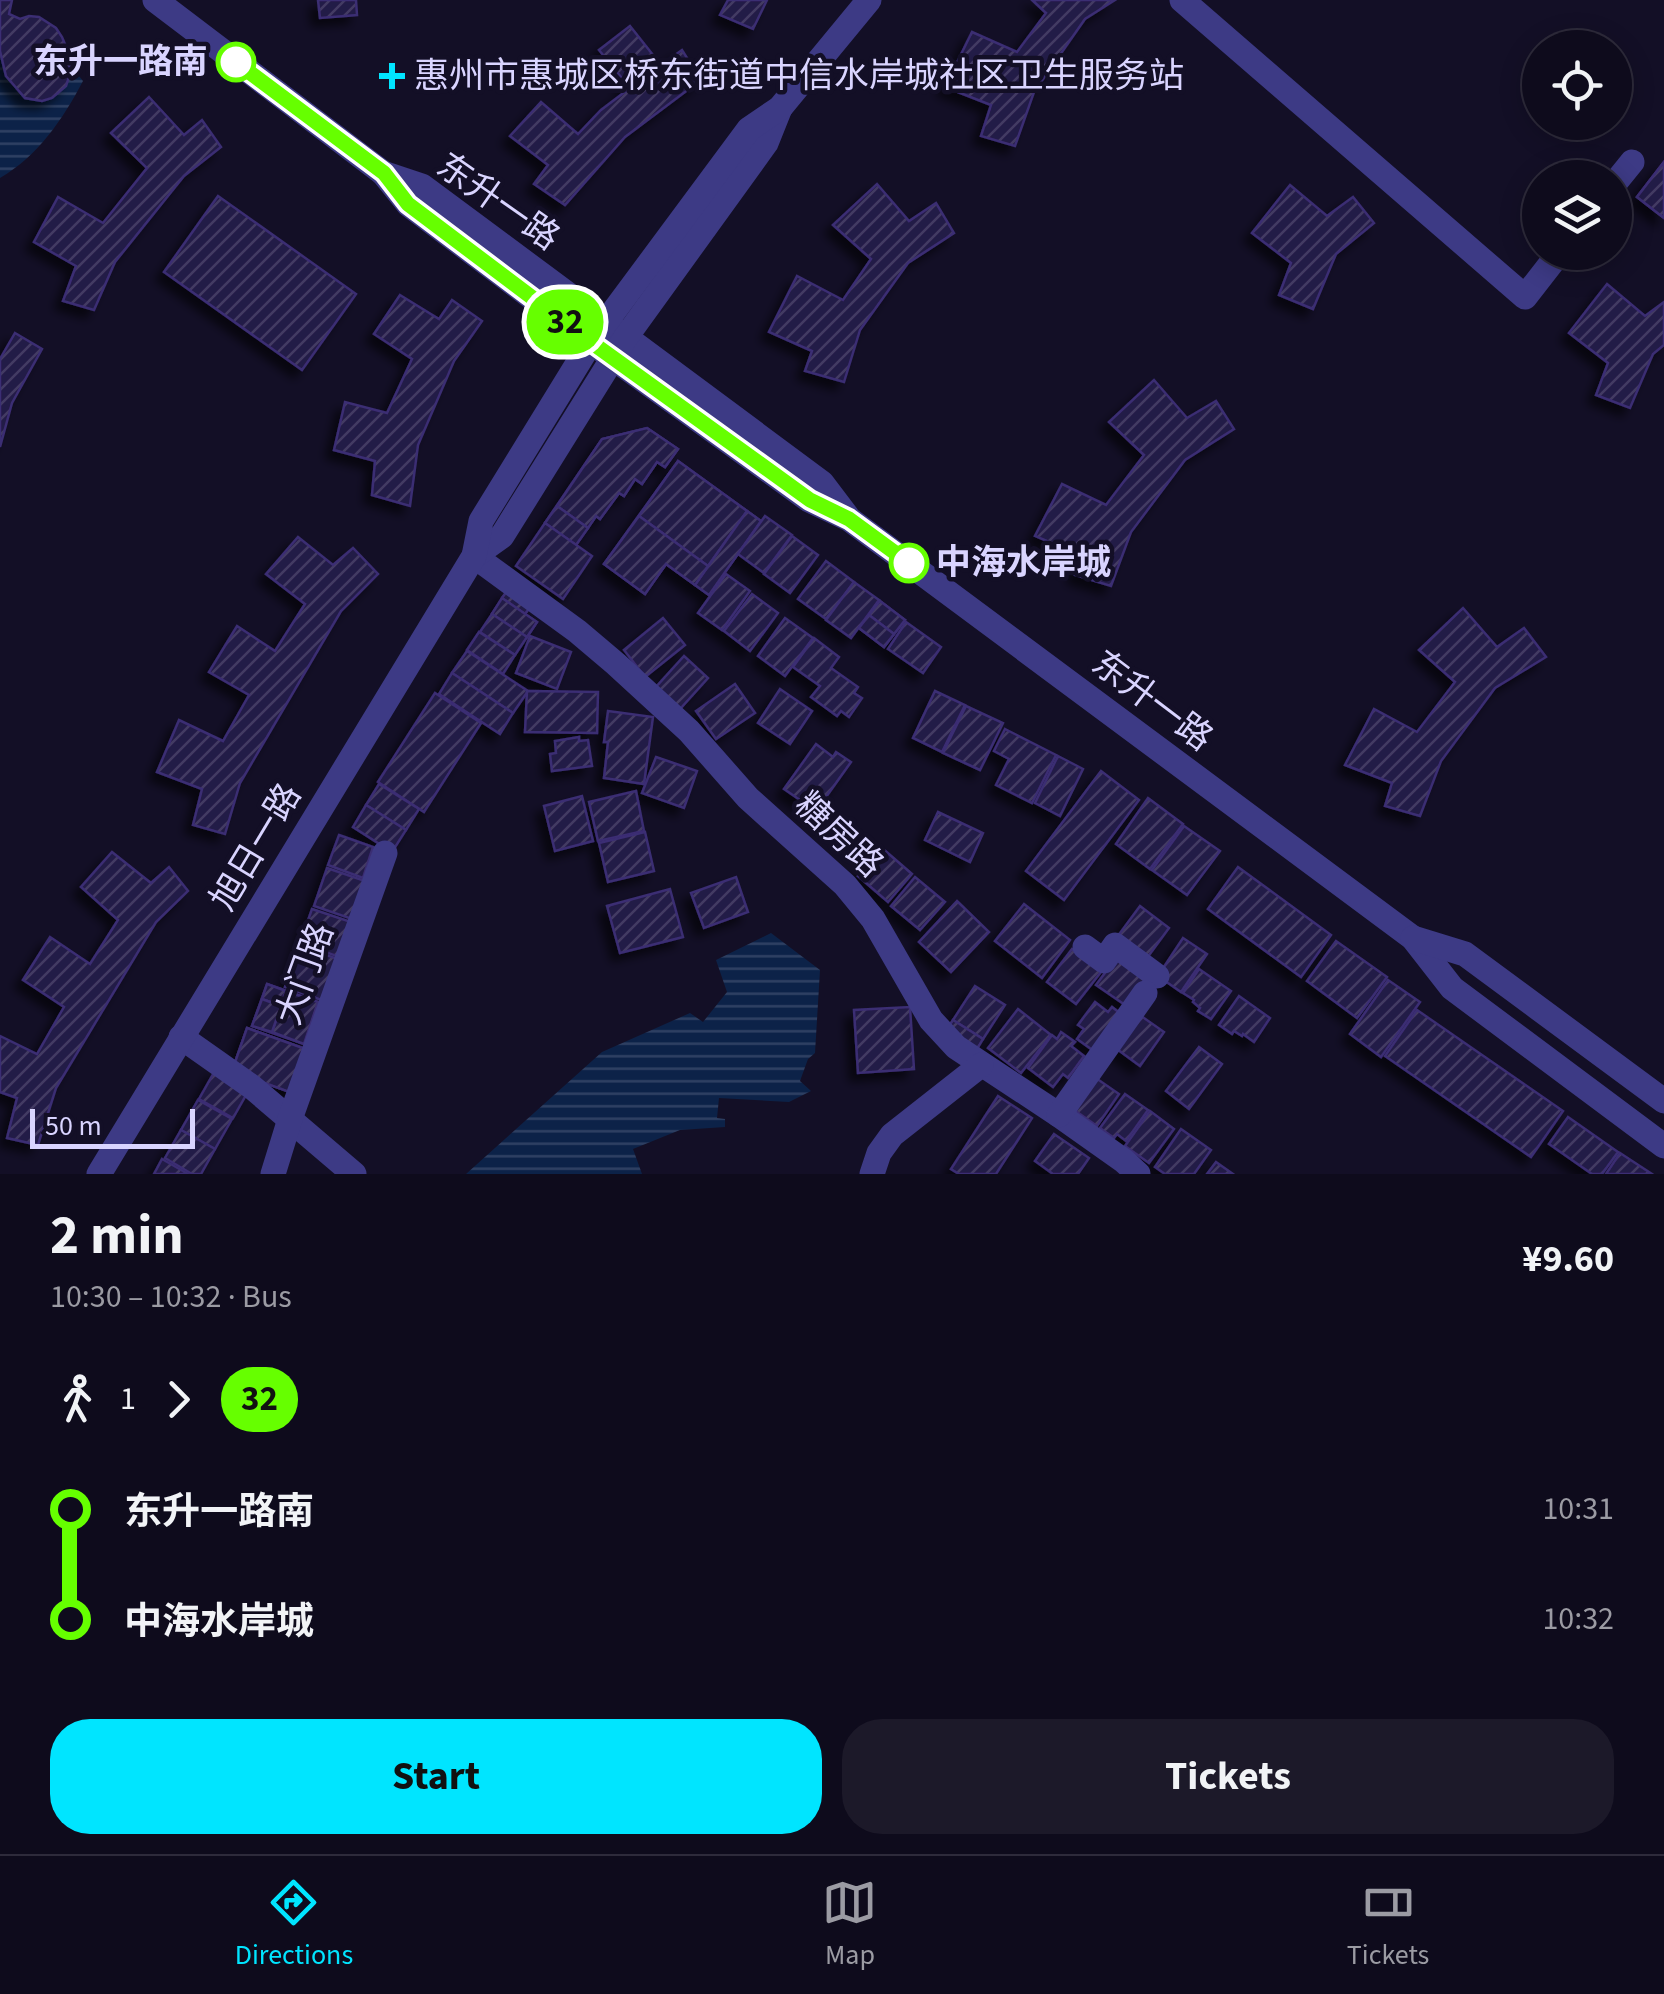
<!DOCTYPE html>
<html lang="en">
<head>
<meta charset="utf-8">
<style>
	body { margin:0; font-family:"Source Sans 3","Noto Sans SC",sans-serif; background:#1c1929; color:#f1f3f6; height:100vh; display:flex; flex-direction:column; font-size:38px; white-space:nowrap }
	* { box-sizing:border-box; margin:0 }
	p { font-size:32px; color:#9b9ba3 }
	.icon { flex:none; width:55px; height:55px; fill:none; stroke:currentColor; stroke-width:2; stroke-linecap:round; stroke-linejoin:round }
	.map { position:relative; height:1174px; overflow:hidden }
	.details { display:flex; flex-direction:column; background:#0e0b1c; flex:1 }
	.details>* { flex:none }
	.badge { padding:0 20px; border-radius:32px; font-size:35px; line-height:65px }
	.controls { position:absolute; left:1522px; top:30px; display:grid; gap:20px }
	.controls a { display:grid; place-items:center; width:110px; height:110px; border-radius:50%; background:#0e0b1c; box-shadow:0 5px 25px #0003,0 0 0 2px #2e2b3b; font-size:50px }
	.scale { position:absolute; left:30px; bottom:25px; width:165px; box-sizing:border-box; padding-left:10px; border:5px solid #d9d4ff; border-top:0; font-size:28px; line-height:35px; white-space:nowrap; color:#d9d4ff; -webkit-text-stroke:8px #130f26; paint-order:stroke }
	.map>.badge { position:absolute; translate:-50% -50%; box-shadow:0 0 0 5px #fff }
	.legs { display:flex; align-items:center; gap:15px; height:110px; padding:0 50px; font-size:32px }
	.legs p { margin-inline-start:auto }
	.headline { display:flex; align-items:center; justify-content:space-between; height:170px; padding:0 50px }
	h1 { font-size:55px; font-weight:700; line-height:75px }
	.primary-button { display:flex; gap:20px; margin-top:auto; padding:20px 50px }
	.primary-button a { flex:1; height:115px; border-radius:40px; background:#00e5ff; color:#111; font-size:40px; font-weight:700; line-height:115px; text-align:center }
	.primary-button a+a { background:#1c1929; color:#f1f3f6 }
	ul { padding:0 50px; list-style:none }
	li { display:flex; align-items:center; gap:35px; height:110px; font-size:38px }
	li i { display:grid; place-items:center; width:15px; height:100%; margin:0 12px; background:currentColor }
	li i::after { content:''; width:25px; height:25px; margin:-12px; border:8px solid; border-radius:50%; background:#0e0b1c }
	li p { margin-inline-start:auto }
	li:first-child i { background:linear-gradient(#0000 50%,currentColor 0) }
	li:last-child i { background:linear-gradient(currentColor 50%,#0000 0) }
	.menu { display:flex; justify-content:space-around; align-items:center; height:140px; border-top:2px solid #2e2b3b; background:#0e0b1c; font-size:28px; color:#9b9ba3 }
	.menu a { display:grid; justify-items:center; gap:5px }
	.menu .active { color:#00e5ff }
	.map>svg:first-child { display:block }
	.water { fill:url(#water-rules) }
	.building { fill:url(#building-hatch); stroke:#3b2d73; stroke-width:2.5; filter:url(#shadow) }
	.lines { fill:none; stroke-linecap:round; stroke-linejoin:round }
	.minor { stroke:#3d3a85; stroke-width:25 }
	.line-1-casing { stroke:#fff; stroke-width:22 }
	.line-1 { stroke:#6f0; stroke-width:15 }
	.stop-1-dot { fill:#fff; stroke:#6f0; stroke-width:5 }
	.poi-dot { fill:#00e5ff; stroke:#130f26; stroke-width:4 }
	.labels { text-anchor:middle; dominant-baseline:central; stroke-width:9; stroke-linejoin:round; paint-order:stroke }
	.stop-label { font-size:35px; font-weight:bold; fill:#d9d4ff; stroke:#130f26; text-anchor:end }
	.poi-label { font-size:35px; fill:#d9d4ff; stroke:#130f26; text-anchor:start }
	.street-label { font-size:35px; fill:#d9d4ff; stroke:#130f26 }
</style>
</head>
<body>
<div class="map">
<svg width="1664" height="1174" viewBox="0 0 1664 1174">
	<defs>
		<pattern id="water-rules" width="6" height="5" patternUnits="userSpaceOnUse" patternTransform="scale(2.5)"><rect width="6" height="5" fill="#0c2248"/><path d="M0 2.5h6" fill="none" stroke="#2f4163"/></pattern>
		<pattern id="building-hatch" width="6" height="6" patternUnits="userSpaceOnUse" patternTransform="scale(2.5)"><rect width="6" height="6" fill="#241b47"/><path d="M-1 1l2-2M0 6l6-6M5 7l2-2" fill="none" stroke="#433b63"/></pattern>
		<filter id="shadow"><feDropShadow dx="-8" dy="8" stdDeviation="5" flood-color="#0009"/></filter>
	</defs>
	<rect width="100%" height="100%" fill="#130f26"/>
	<g class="water">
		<path d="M 0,51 C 3,61 3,72 9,81 C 31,114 66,103 71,66 L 83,81 C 63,119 38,156 0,178 Z"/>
		<path d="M 771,933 L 820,970 L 815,1053 L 808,1059 L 800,1081 L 811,1091 L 789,1102 L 719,1098 L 717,1118 L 725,1119 L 725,1127 L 680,1130 L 633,1149 L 642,1174 L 466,1174 L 602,1052 L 690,1013 L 703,1022 L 727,992 L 716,960 Z"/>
	</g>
	<g class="building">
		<path d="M 0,0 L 12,0 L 9,14 L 20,19 L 29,16 L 39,17 L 56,28 L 62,37 L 70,56 L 69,77 L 66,86 L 52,98 L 42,101 L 25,98 L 6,76 L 0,51 Z"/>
		<path d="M 318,0 L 356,0 L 357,15 L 320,18 Z"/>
		<path d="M 728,0 L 767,0 L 753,29 L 720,15 Z"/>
		<path d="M 1032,0 L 1115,0 L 1085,19 L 1034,92 L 1015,146 L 981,136 L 991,105 L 945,87 L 972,32 L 1017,52 L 1046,13 Z"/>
		<path d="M 630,26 L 661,65 L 682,50 L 701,80 L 625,137 L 565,205 L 534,184 L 548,165 L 510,136 L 541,102 L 578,134 L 601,110 L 630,88 L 599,50 Z"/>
		<path d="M 149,97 L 184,135 L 202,120 L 221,147 L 184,176 L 115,262 L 94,310 L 63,301 L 76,266 L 34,242 L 58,197 L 103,223 L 147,168 L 111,133 Z"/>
		<path d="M 1664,162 L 1664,218 L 1637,197 Z"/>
		<path d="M 1664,162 L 1664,218 L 1637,197 Z"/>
		<path d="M 877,184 L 909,221 L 936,203 L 954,233 L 908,263 L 860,330 L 844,382 L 805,371 L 812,351 L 769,332 L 797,276 L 843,300 L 871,259 L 833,225 Z"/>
		<path d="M 1290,185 L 1327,216 L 1353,197 L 1374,223 L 1336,254 L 1313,309 L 1279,295 L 1291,263 L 1252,233 Z"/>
		<path d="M 218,196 L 356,294 L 302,370 L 164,272 Z"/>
		<path d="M 1607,284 L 1645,316 L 1664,302 L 1664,345 L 1653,354 L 1630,408 L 1596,395 L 1608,363 L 1569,333 Z"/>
		<path d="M 400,295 L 439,319 L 452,300 L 482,321 L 454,361 L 418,445 L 410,506 L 372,495 L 375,461 L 334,450 L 345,402 L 387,413 L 412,359 L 374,334 Z"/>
		<path d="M 15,333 L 42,349 L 12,403 L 0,447 L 0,359 Z"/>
		<path d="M 1154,380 L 1187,418 L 1216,401 L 1234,429 L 1185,460 L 1131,532 L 1111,586 L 1075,575 L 1082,556 L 1035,536 L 1062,484 L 1106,505 L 1144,455 L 1109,422 Z"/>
		<path d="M 647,428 L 678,449 L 665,467 L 657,462 L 642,484 L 635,479 L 624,496 L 619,493 L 600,519 L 596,516 L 576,545 L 545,523 L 602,439 Z"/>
		<path d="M 647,428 L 678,449 L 665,467 L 657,462 L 642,484 L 635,479 L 624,496 L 619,493 L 600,519 L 596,516 L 588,528 L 557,506 L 602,439 Z"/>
		<path d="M 678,461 L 761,521 L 709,595 L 666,564 L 645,594 L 604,564 Z"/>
		<path d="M 678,461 L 747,511 L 708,566 L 639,516 Z"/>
		<path d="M 557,506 L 588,528 L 576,545 L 545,523 Z"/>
		<path d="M 747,511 L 761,521 L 709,595 L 695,585 Z"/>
		<path d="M 639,516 L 708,566 L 695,585 L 666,564 L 645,594 L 604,564 Z"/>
		<path d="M 765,516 L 792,535 L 764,573 L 738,554 Z"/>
		<path d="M 545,523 L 592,556 L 563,599 L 516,566 Z"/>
		<path d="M 792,536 L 818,555 L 790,593 L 764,574 Z"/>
		<path d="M 298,537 L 333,565 L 353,548 L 378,574 L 341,611 L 240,783 L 225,834 L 193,825 L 202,789 L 157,772 L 179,720 L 223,741 L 249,695 L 209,672 L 237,626 L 275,651 L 305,604 L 266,574 Z"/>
		<path d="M 826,561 L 854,582 L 826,619 L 798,599 Z"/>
		<path d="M 726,574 L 750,591 L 722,630 L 698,613 Z"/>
		<path d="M 854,582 L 879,600 L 851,638 L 826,620 Z"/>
		<path d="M 507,591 L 530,607 L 525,614 L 537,622 L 527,637 L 492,614 Z"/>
		<path d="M 507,591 L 530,607 L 525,614 L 502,598 Z"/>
		<path d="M 752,594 L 778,613 L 750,651 L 724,631 Z"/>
		<path d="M 502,598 L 537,622 L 527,637 L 492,614 Z"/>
		<path d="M 880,601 L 905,620 L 884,647 L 859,628 Z"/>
		<path d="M 880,601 L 905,620 L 894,634 L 869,615 Z"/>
		<path d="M 1463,608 L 1497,647 L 1524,628 L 1546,657 L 1495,688 L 1441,761 L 1420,816 L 1385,806 L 1392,783 L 1345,765 L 1374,709 L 1417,732 L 1455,682 L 1419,650 Z"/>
		<path d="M 492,614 L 527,637 L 515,655 L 480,632 Z"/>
		<path d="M 869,615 L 894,634 L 884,647 L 859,628 Z"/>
		<path d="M 663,618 L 685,645 L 645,677 L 624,650 Z"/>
		<path d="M 785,618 L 813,638 L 785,676 L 758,656 Z"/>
		<path d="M 906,622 L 941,647 L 923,673 L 888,649 Z"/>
		<path d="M 479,632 L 515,655 L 503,674 L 467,650 Z"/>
		<path d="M 530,636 L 571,652 L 557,689 L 516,673 Z"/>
		<path d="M 814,638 L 839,657 L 831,668 L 858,687 L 854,693 L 862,698 L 849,717 L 841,711 L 837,716 L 811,697 L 820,686 L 793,667 Z"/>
		<path d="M 467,651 L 528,691 L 513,713 L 452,673 Z"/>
		<path d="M 684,656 L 708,678 L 680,709 L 656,687 Z"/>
		<path d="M 452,673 L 513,713 L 500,734 L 439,694 Z"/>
		<path d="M 735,684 L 755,713 L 716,739 L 696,711 Z"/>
		<path d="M 780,689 L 812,711 L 790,744 L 758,723 Z"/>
		<path d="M 527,691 L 598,692 L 597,733 L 525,732 Z"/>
		<path d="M 935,691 L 965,705 L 942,752 L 913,738 Z"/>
		<path d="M 435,693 L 481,723 L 424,812 L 378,782 Z"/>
		<path d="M 966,706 L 1003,723 L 980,770 L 943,753 Z"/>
		<path d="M 608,711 L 653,717 L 644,784 L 604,778 L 608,742 L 604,742 Z"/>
		<path d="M 1005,729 L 1056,755 L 1032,803 L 996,785 L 1009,759 L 994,751 Z"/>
		<path d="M 579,737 L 579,741 L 588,740 L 592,766 L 552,771 L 550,754 L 556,753 L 555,741 Z"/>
		<path d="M 816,744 L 833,757 L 836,752 L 851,762 L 816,811 L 784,789 Z"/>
		<path d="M 1058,756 L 1083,769 L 1060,816 L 1035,803 Z"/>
		<path d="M 656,757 L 697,771 L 684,808 L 642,793 Z"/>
		<path d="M 1101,771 L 1139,800 L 1064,900 L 1026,871 Z"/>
		<path d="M 379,784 L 419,809 L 406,830 L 366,805 Z"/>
		<path d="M 636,791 L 644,831 L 598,841 L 589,802 Z"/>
		<path d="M 582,796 L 593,841 L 555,851 L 544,806 Z"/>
		<path d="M 1148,798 L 1183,824 L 1150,869 L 1116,844 Z"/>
		<path d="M 366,805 L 406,830 L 392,852 L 353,827 Z"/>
		<path d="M 938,812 L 983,833 L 970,862 L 925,840 Z"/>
		<path d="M 1184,826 L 1220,851 L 1187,895 L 1152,870 Z"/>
		<path d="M 645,832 L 654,871 L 608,882 L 599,843 Z"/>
		<path d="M 339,835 L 373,847 L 363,878 L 328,865 Z"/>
		<path d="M 882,848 L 912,874 L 888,902 L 858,876 Z"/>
		<path d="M 112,852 L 151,883 L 169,867 L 188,891 L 156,922 L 56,1088 L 38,1145 L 7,1138 L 17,1098 L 0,1092 L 0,1036 L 37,1054 L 64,1007 L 23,980 L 50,937 L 90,964 L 118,920 L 81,887 Z"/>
		<path d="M 1238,867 L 1331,935 L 1301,977 L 1208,909 Z"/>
		<path d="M 327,868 L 368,882 L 355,920 L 314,906 Z"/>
		<path d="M 736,877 L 748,912 L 704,928 L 691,893 Z"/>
		<path d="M 915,877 L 945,902 L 920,930 L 891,906 Z"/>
		<path d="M 670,889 L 683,937 L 620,953 L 607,906 Z"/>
		<path d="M 957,901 L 989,932 L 951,972 L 919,942 Z"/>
		<path d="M 1024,904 L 1070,940 L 1042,978 L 995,941 Z"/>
		<path d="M 1140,906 L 1169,928 L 1144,962 L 1115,940 Z"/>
		<path d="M 312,909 L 354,923 L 342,958 L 300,943 Z"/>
		<path d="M 1183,938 L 1207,954 L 1181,992 L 1158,976 Z"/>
		<path d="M 1336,941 L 1387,977 L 1357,1018 L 1307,981 Z"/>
		<path d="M 300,946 L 338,959 L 330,1003 L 285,987 Z"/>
		<path d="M 1072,949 L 1101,972 L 1076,1004 L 1047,982 Z"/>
		<path d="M 1119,954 L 1153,979 L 1131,1009 L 1096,985 Z"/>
		<path d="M 1199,969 L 1231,991 L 1211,1019 L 1198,1011 L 1200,1008 L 1193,1002 L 1194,1000 L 1183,993 Z"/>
		<path d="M 1388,980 L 1420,1002 L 1381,1057 L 1350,1034 Z"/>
		<path d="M 267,984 L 318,1002 L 304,1044 L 252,1026 Z"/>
		<path d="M 267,984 L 286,991 L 281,1006 L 262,999 Z"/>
		<path d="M 975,986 L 1005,1005 L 983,1039 L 953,1020 Z"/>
		<path d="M 286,991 L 318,1002 L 304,1044 L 272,1032 Z"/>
		<path d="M 1239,996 L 1270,1018 L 1254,1042 L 1243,1034 L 1242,1036 L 1234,1031 L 1232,1034 L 1219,1025 Z"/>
		<path d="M 262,999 L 281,1006 L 272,1032 L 252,1026 Z"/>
		<path d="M 1095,1002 L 1108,1012 L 1112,1007 L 1125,1017 L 1098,1054 L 1077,1039 L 1084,1029 L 1078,1025 Z"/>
		<path d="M 910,1007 L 914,1069 L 858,1073 L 854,1010 Z"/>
		<path d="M 1018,1009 L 1051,1035 L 1021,1073 L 988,1048 Z"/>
		<path d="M 1417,1010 L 1563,1111 L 1531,1157 L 1385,1056 Z"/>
		<path d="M 1134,1011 L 1164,1032 L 1140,1066 L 1110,1044 Z"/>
		<path d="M 953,1020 L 983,1039 L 977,1049 L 947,1029 Z"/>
		<path d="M 247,1028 L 311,1051 L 295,1094 L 232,1071 Z"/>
		<path d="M 247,1028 L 311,1051 L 295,1094 L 232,1071 Z"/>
		<path d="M 1061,1032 L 1075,1042 L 1071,1046 L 1084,1056 L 1068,1078 L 1063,1074 L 1053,1087 L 1028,1068 L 1052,1035 L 1057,1039 Z"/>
		<path d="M 1199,1047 L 1222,1064 L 1189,1109 L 1166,1091 Z"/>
		<path d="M 216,1069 L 250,1088 L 233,1118 L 199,1099 Z"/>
		<path d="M 1090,1074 L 1119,1094 L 1097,1126 L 1067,1105 Z"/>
		<path d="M 1125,1094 L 1148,1110 L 1126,1141 L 1117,1134 L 1114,1138 L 1100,1128 Z"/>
		<path d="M 998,1096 L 1032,1118 L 996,1174 L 959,1174 L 951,1169 Z"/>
		<path d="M 198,1100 L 232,1119 L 215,1149 L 181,1130 Z"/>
		<path d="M 1150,1111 L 1174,1129 L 1149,1163 L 1125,1146 Z"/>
		<path d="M 1568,1117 L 1618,1152 L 1602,1174 L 1592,1174 L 1549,1144 Z"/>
		<path d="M 1181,1129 L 1211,1150 L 1194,1174 L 1165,1174 L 1155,1167 Z"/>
		<path d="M 181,1130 L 215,1149 L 201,1174 L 192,1174 L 165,1158 Z"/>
		<path d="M 1054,1134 L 1089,1158 L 1078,1174 L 1053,1174 L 1035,1161 Z"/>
		<path d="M 1620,1153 L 1652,1174 L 1606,1174 Z"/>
		<path d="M 162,1159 L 188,1174 L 154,1174 Z"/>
		<path d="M 1216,1162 L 1233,1174 L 1207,1174 Z"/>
	</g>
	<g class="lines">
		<g class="minor">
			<path d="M 155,0 L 383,173 L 408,204 L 591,342 L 809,500 L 849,519 L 1413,938 L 1452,988 L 1664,1146"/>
			<path d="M 1182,0 L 1525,297 L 1560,252"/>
			<path d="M 383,173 L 422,186 L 822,483 L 847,516"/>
			<path d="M 1615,183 L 1632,162"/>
			<path d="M 474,556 L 577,631 L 616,664 L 689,731 L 748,798 L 845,885 L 873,919 L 931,1020 L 956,1047 L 1059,1115 L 1124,1161 L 1138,1174"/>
			<path d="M 474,556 L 502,536 L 626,337 L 766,143 L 780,108"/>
			<path d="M 1413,938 L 1465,954 L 1664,1101"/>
			<path d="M 1085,947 L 1104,961 L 1115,945 L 1157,976"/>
			<path d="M 181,1037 L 252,1087 L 354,1174"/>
			<path d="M 1059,1115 L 1145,993"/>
			<path d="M 99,1174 L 474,556 L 481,521 L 591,342 L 749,129 L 780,108 L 869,0"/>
			<path d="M 273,1174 L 290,1119 L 385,853"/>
			<path d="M 872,1174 L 879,1153 L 892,1135 L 981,1065"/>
		</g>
	</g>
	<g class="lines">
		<defs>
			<path id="line-1" d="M 236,62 L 384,173 L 408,204 L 591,342 L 810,500 L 849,519 L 909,563"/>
		</defs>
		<use href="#line-1" class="line-1-casing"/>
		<use href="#line-1" class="line-1"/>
	</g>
	<g class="stop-1-dot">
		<circle cx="236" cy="62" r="18"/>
		<circle cx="909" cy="563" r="18"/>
	</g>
	<path class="poi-dot" d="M387 61h10v10h10v10h-10v10h-10v-10h-10v-10h10z"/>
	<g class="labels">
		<g class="stop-label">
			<text x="208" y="62">东升一路南</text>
			<text x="936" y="563" text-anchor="start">中海水岸城</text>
		</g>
		<g class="poi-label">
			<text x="414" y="76">惠州市惠城区桥东街道中信水岸城社区卫生服务站</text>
		</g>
		<g class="street-label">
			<text transform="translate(498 202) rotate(35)">东升一路</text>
			<text transform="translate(1152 701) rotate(37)">东升一路</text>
			<text transform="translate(839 835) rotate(43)">糖房路</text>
			<text transform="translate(256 847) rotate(-59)">旭日一路</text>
			<text transform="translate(305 974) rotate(-70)">大门路</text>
		</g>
	</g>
</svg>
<div class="controls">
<a><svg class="icon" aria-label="locate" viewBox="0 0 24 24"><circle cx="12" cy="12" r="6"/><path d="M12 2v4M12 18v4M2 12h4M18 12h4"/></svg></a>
<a><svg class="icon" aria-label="layers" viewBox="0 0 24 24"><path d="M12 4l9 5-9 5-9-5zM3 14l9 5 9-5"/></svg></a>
</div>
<div class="scale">50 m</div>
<b class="badge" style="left:565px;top:322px;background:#6f0;color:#111">32</b>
</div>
<section class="details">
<div class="headline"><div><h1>2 min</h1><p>10:30 – 10:32 · Bus</p></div><b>¥9.60</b></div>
<div class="legs"><svg class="icon" aria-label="walk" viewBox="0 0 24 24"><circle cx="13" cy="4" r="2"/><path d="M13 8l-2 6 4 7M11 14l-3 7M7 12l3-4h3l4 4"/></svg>1<svg class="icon" aria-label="forward" viewBox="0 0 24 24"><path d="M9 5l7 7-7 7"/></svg><b class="badge" style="background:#6f0;color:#111">32</b></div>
<ul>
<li><i style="color:#6f0"></i><b>东升一路南</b><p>10:31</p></li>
<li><i style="color:#6f0"></i><b>中海水岸城</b><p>10:32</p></li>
</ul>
<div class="primary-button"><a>Start</a><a>Tickets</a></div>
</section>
<nav class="menu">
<a class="active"><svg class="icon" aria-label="directions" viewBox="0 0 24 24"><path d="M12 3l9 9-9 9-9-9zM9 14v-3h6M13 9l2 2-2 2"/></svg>Directions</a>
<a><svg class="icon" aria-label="map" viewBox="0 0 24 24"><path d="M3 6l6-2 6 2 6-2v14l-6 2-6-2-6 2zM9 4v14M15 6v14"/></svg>Map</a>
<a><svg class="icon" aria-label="tickets" viewBox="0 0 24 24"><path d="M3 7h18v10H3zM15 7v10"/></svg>Tickets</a>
</nav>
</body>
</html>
